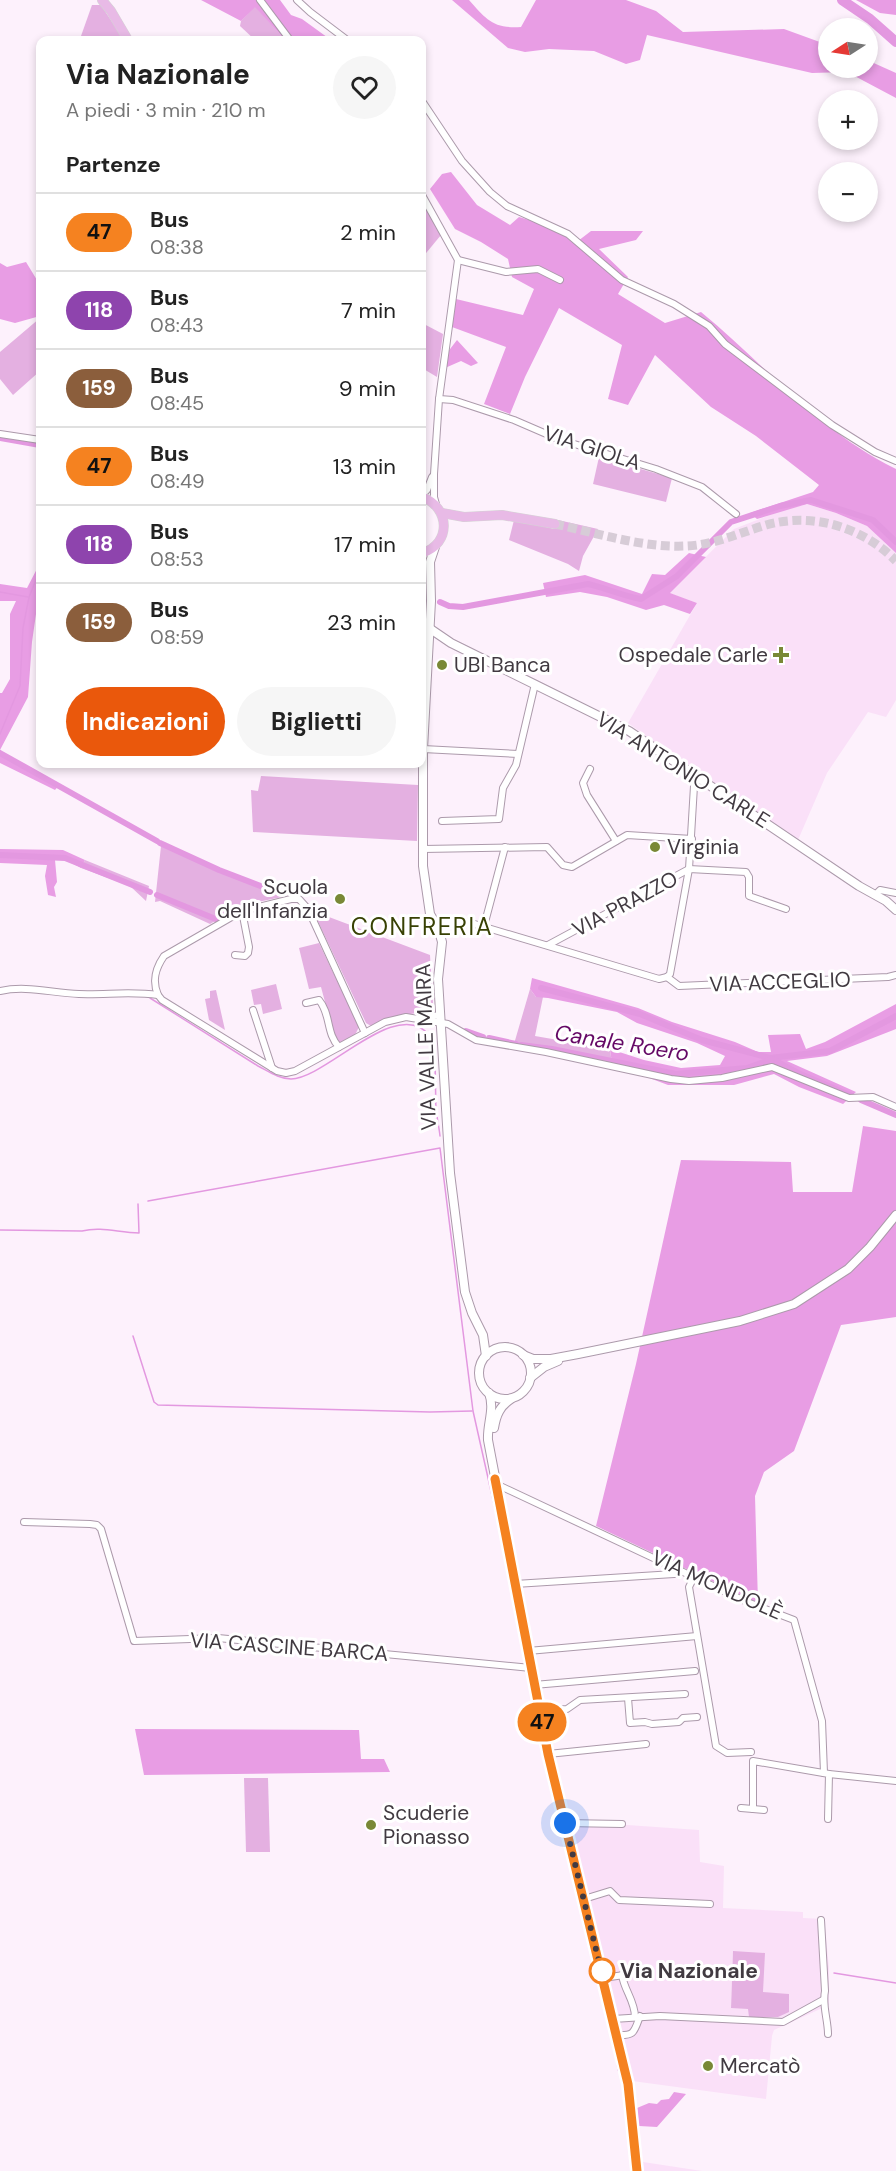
<!DOCTYPE html>
<html lang="it">
<head>
<meta charset="utf-8">
<style>
	body { margin:0; font-family:"DM Sans",sans-serif; background:#f6f6f6; color:#222; height:100vh; display:flex; flex-direction:column; font-size:22px; white-space:nowrap }
	* { box-sizing:border-box; margin:0 }
	p { font-size:20px; color:#767676 }
	.icon { flex:none; width:33px; height:33px; fill:none; stroke:currentColor; stroke-width:2; stroke-linecap:round; stroke-linejoin:round }
	.map { position:relative; flex:1; overflow:hidden }
	.side { position:absolute; left:36px; top:36px; width:390px; height:732px; display:flex; flex-direction:column; background:#fff; border-radius:12px; box-shadow:0 3px 9px #0003 }
	.side>* { flex:none }
	.badge { padding:0 12px; border-radius:20px; font-size:21px; line-height:39px }
	.needle { width:39px; rotate:258deg }
	.fabs { position:absolute; left:818px; top:18px; display:grid; gap:12px }
	.fabs a { display:grid; place-items:center; width:60px; height:60px; border-radius:50%; background:#fff; box-shadow:0 3px 9px #0003; font-size:30px }
	.you { position:absolute; width:30px; height:30px; margin:-15px; border:4px solid #fff; border-radius:50%; background:#1a73e8; box-shadow:0 0 0 9px #1a73e833 }
	.map>.badge { position:absolute; translate:-50% -50%; box-shadow:0 0 0 3px #fff }
	h2 { padding:0 30px; font-size:22px; line-height:54px }
	.round { display:grid; place-items:center; flex:none; width:63px; height:63px; border-radius:32px; background:#f6f6f6 }
	.overview { display:flex; align-items:center; justify-content:space-between; height:102px; padding:0 30px }
	h1 { font-size:28px; font-weight:700; line-height:45px }
	.cta { display:flex; gap:12px; margin-top:auto; padding:12px 30px }
	.cta a { flex:1; height:69px; border-radius:36px; background:#ea580c; color:#fff; font-size:24px; font-weight:700; line-height:69px; text-align:center }
	.cta a+a { background:#f6f6f6; color:#222 }
	ul { padding:0; list-style:none }
	li { display:flex; align-items:center; gap:18px; height:78px; padding:0 30px; border-top:2px solid #e0e0e0 }
	li div { flex:1 }
	li b { display:block; font-size:22px }
	li em { font-style:normal }
	li .badge { min-width:66px; font-weight:700; text-align:center }
	.map>svg:first-child { display:block }
	.built { fill:#fae0f8; fill-rule:evenodd }
	.green { fill:#e4b0e1 }
	.forest { fill:#e89de4 }
	.lines { fill:none; stroke-linecap:round; stroke-linejoin:round }
	.stream { stroke:#e398e0; stroke-width:1.5 }
	.canal { stroke:#e398e0; stroke-width:6 }
	.river { stroke:#e398e0; stroke-width:10 }
	.primary-tunnel { stroke:#d7ccd7; stroke-width:9; stroke-dasharray:9 4.5; stroke-linecap:butt }
	.street-casing { stroke:#ac9aab; stroke-width:8 }
	.secondary-casing { stroke:#ac9aab; stroke-width:10 }
	.primary-casing { stroke:#d5d4d5; stroke-width:10 }
	.street { stroke:#fff; stroke-width:6 }
	.secondary { stroke:#fff; stroke-width:8 }
	.primary { stroke:#e8bae6; stroke-width:9 }
	.line-casing { stroke:#fff; stroke-width:14 }
	.line { stroke:#f58220; stroke-width:9 }
	.walk { stroke:#413a41; stroke-width:6; stroke-dasharray:0 10.8 }
	.poi-dot { fill:#798836; stroke:#fff; stroke-width:2 }
	.stop-dot { fill:#fff; stroke:#f58220; stroke-width:3 }
	.labels { text-anchor:middle; dominant-baseline:central; stroke-width:6; stroke-linejoin:round; paint-order:stroke }
	.street-label { font-size:21px; fill:#413a41; stroke:#fff }
	.poi-label { font-size:21px; fill:#413a41; stroke:#fff; text-anchor:start }
	.stop-label { font-size:21px; font-weight:bold; fill:#413a41; stroke:#fff; text-anchor:start }
	.water-label { font-size:22px; font-style:italic; fill:#650966; stroke:#fff }
	.quarter-label { font-size:24px; letter-spacing:1.5px; fill:#384104; stroke:#fff }
</style>
</head>
<body>
<div class="map">
<svg width="896" height="2171" viewBox="0 0 896 2171">
	<rect width="100%" height="100%" fill="#fdf1fc"/>
	<g class="built">
		<path d="M 807,504 L 836,513 L 867,526 L 896,553 L 896,700 L 886,717 L 868,712 L 827,773 L 798,840 L 688,766 L 628,723 L 697,603 L 669,593 L 734,529 L 780,511 Z"/>
		<path d="M 570,1821 L 699,1830 L 700,1862 L 724,1866 L 723,1908 L 803,1912 L 803,1918 L 824,1919 L 829,1967 L 829,2005 L 774,2030 L 772,2036 L 766,2099 L 632,2081 ZM 733,1951 L 763,1993 L 789,1994 L 748,2009 L 731,2007 Z"/>
		<path d="M 643,2162 L 702,2171 L 644,2171 Z"/>
	</g>
	<g class="green">
		<path d="M 92,5 L 101,5 L 124,40 L 91,40 L 81,36 Z"/>
		<path d="M 255,6 L 285,40 L 255,40 L 240,26 L 241,21 Z"/>
		<path d="M 424,203 L 441,235 L 422,258 L 422,205 Z"/>
		<path d="M 40,318 L 40,371 L 13,395 L 0,379 L 0,352 Z"/>
		<path d="M 422,323 L 443,334 L 437,377 L 422,368 Z"/>
		<path d="M 599,457 L 672,478 L 666,502 L 593,484 Z"/>
		<path d="M 514,520 L 555,529 L 558,520 L 598,529 L 583,556 L 579,571 L 568,564 L 509,540 Z"/>
		<path d="M 261,776 L 418,785 L 417,841 L 253,832 L 251,790 L 258,791 Z"/>
		<path d="M 161,846 L 282,897 L 243,905 L 210,924 L 160,901 L 155,902 Z"/>
		<path d="M 85,860 L 149,886 L 146,901 L 130,886 L 81,868 Z"/>
		<path d="M 313,911 L 430,955 L 433,1003 L 417,1013 L 392,1017 L 371,1026 L 366,1023 Z"/>
		<path d="M 319,943 L 359,1027 L 355,1035 L 340,1043 L 335,1039 L 321,987 L 309,989 L 299,948 Z"/>
		<path d="M 276,984 L 282,1009 L 263,1014 L 261,1004 L 254,1005 L 251,990 Z"/>
		<path d="M 530,989 L 536,997 L 543,997 L 535,1036 L 610,1049 L 612,1064 L 514,1044 Z"/>
		<path d="M 216,990 L 225,1030 L 209,1020 L 205,999 L 210,998 L 210,991 Z"/>
		<path d="M 244,1778 L 268,1778 L 270,1852 L 246,1852 Z"/>
		<path d="M 733,1951 L 765,1953 L 763,1992 L 789,1994 L 789,2012 L 778,2017 L 749,2017 L 748,2009 L 731,2008 Z"/>
	</g>
	<g class="forest">
		<path d="M 201,0 L 280,0 L 291,15 L 302,19 L 331,40 L 285,40 L 255,7 L 241,21 Z"/>
		<path d="M 452,0 L 469,0 C 486,19 493,29 521,27 L 536,0 L 626,0 L 656,11 L 683,32 L 784,29 L 828,45 L 828,68 L 867,68 L 867,60 L 896,73 L 896,98 L 847,72 L 812,73 L 647,35 L 640,60 L 626,64 L 594,51 L 549,49 L 525,52 L 508,48 Z"/>
		<path d="M 856,0 L 896,0 L 896,15 L 880,13 Z"/>
		<path d="M 451,172 L 477,205 L 510,225 L 519,217 L 543,224 L 578,241 L 591,231 L 643,231 L 636,240 L 599,249 L 628,277 L 618,294 L 665,323 L 701,312 C 767,366 818,431 896,469 L 896,553 L 867,526 L 836,513 L 807,504 L 757,519 L 750,513 L 813,492 L 819,485 L 756,436 L 711,407 L 655,355 L 628,405 L 608,399 L 622,345 L 559,308 L 525,377 L 510,414 L 484,404 L 506,347 L 452,327 L 456,299 L 523,315 L 534,289 L 512,277 L 508,259 L 481,242 L 455,229 L 430,189 L 442,174 Z"/>
		<path d="M 26,262 L 40,285 L 40,316 L 15,323 L 0,319 L 0,263 L 7,267 Z"/>
		<path d="M 457,340 L 478,363 L 471,366 L 461,361 L 445,368 L 447,353 Z"/>
		<path d="M 689,553 L 706,557 L 670,593 L 697,603 L 690,614 L 664,605 L 646,610 L 607,597 L 580,592 L 546,597 L 543,583 L 585,575 L 642,594 L 652,574 L 665,575 Z"/>
		<path d="M 40,563 L 40,586 L 32,642 L 28,697 L 0,750 L 0,693 L 2,693 L 10,679 L 10,614 L 16,601 L 0,601 L 0,584 L 27,588 Z"/>
		<path d="M 0,750 L 0,751 L 60,784 L 55,790 L 0,763 Z"/>
		<path d="M 0,849 L 63,850 L 85,860 L 81,868 L 64,859 L 55,860 L 57,882 L 54,887 L 56,897 L 48,895 L 45,876 L 47,865 L 0,863 Z"/>
		<path d="M 532,978 L 638,1008 L 672,1022 L 735,1042 L 758,1052 L 771,1052 L 768,1035 L 800,1034 L 806,1049 L 825,1042 L 896,1004 L 896,1029 L 827,1056 L 787,1061 L 856,1092 L 843,1104 L 799,1087 L 774,1074 L 734,1085 L 668,1085 L 612,1064 L 610,1049 L 644,1060 L 681,1068 L 720,1065 L 725,1056 L 697,1043 L 637,1023 L 617,1012 L 548,998 L 536,997 L 530,989 Z"/>
		<path d="M 863,1126 L 896,1131 L 896,1317 L 841,1325 L 794,1451 L 764,1472 L 755,1496 L 758,1603 L 596,1526 L 636,1364 L 681,1160 L 791,1162 L 793,1192 L 852,1192 Z"/>
		<path d="M 135,1729 L 359,1730 L 361,1759 L 384,1759 L 390,1772 L 144,1775 Z"/>
		<path d="M 674,2092 L 686,2094 L 657,2127 L 639,2126 L 637,2108 L 649,2103 L 657,2104 L 661,2100 L 669,2099 Z"/>
	</g>
	<g class="lines">
		<g class="stream">
			<path d="M 0,592 L 28,597"/>
			<path d="M 0,734 L 20,686 L 23,628 L 29,597 L 40,570"/>
			<path d="M 150,998 L 258,1066 C 268,1071 279,1079 291,1079 C 326,1079 398,994 430,1036 C 437,1047 435,1094 436,1109 C 437,1118 439,1127 440,1136"/>
			<path d="M 148,1201 L 440,1148 L 473,1411 L 508,1567"/>
			<path d="M 0,1230 L 82,1231 C 102,1226 119,1233 139,1233 L 138,1204"/>
			<path d="M 133,1336 L 154,1402 L 158,1405 L 430,1412 L 472,1411"/>
			<path d="M 521,1636 L 527,1664"/>
			<path d="M 536,1712 L 544,1755"/>
			<path d="M 546,1762 L 549,1775"/>
			<path d="M 834,1973 L 896,1983"/>
			<path d="M 615,2045 L 618,2070 L 621,2074 L 625,2090"/>
		</g>
		<g class="canal">
			<path d="M 0,438 L 40,445"/>
			<path d="M 422,587 L 423,588"/>
			<path d="M 440,602 L 449,606 L 463,607 L 588,584 C 606,588 623,596 641,599 L 677,576 L 731,522 L 780,506 L 811,500 L 873,520 L 896,542"/>
			<path d="M 0,753 L 157,841"/>
			<path d="M 160,843 L 219,870 L 279,893"/>
			<path d="M 0,855 L 65,858 L 150,892"/>
			<path d="M 157,895 L 218,920"/>
			<path d="M 541,988 L 640,1014 L 702,1040 L 770,1058 L 830,1051 L 896,1016"/>
			<path d="M 466,1031 L 483,1037"/>
			<path d="M 489,1038 L 516,1044"/>
			<path d="M 521,1045 L 552,1049 L 676,1074 L 747,1068 L 772,1059 L 798,1073 L 852,1096"/>
			<path d="M 861,1100 L 896,1115"/>
		</g>
		<path class="river" d="M 842,0 L 870,19 L 896,42"/>
		<path class="primary-tunnel" d="M 555,524 C 597,533 643,548 686,546 C 714,545 739,533 766,525 C 812,512 863,527 896,561"/>
		<defs>
			<g id="street">
				<path d="M 260,0 L 290,40"/>
				<path d="M 297,0 L 310,12 L 347,40"/>
				<path d="M 422,101 L 462,161 L 490,192 L 507,206 L 568,234 L 622,280 L 674,304 L 709,326 L 725,344 L 832,425 L 875,452 L 896,461"/>
				<path d="M 422,195 L 458,260 L 439,399 L 434,474 L 434,497 L 436,504"/>
				<path d="M 458,260 L 506,272 L 538,269 L 560,280"/>
				<path d="M 439,399 L 453,400 L 514,420 L 558,439 L 656,469 L 702,487 L 736,514"/>
				<path d="M 0,434 L 40,440"/>
				<path d="M 422,495 L 427,490 L 432,477"/>
				<path d="M 423,749 L 518,754"/>
				<path d="M 590,769 L 583,783 L 587,795 L 616,841"/>
				<path d="M 442,821 L 499,819 L 503,788 L 516,765 L 535,684"/>
				<path d="M 423,849 L 547,847 L 563,865 L 572,867 L 627,835 L 692,839"/>
				<path d="M 875,895 L 880,890 L 896,893"/>
				<path d="M 437,926 L 461,920 L 659,979 L 667,977 L 670,974 L 689,869 L 694,786 L 697,777"/>
				<path d="M 484,926 L 505,847"/>
				<path d="M 548,945 L 689,869 L 746,872 L 749,877 L 749,896 L 786,909"/>
				<path d="M 235,955 L 245,956 L 248,953 L 249,947 L 242,911"/>
				<path d="M 667,977 L 679,986 L 888,977 L 896,975"/>
				<path d="M 0,991 C 26,985 52,993 79,994 C 106,995 131,991 158,995 L 162,1000 L 277,1071 L 286,1073 L 295,1071 L 385,1022 L 406,1017 L 448,1024 L 476,1040 L 546,1052 L 671,1079 L 689,1081 L 722,1078 L 772,1067 L 849,1098 L 873,1097 L 896,1107"/>
				<path d="M 158,995 C 152,981 155,969 164,956 L 242,911 L 291,899 L 299,899 L 308,909 L 365,1033"/>
				<path d="M 306,1003 L 319,1000 C 331,1014 326,1034 339,1047"/>
				<path d="M 253,1010 L 272,1068"/>
				<path d="M 422,1018 L 440,1015"/>
				<path d="M 496,1484 L 747,1602 L 794,1620 L 822,1721 L 824,1773"/>
				<path d="M 24,1522 L 90,1524 L 97,1525 L 101,1529 L 134,1641 L 218,1638 L 531,1668"/>
				<path d="M 694,1577 L 689,1587 L 716,1746 L 727,1753 L 751,1752"/>
				<path d="M 515,1584 L 674,1574 L 681,1571"/>
				<path d="M 528,1651 L 697,1636"/>
				<path d="M 534,1685 L 695,1671"/>
				<path d="M 628,1698 L 630,1723 L 645,1722 L 652,1724 L 679,1722 L 683,1718 L 697,1717"/>
				<path d="M 539,1711 L 567,1709 L 580,1700 L 685,1694"/>
				<path d="M 548,1754 L 646,1744"/>
				<path d="M 829,1774 L 896,1781"/>
				<path d="M 741,1808 L 753,1809 L 753,1761 L 829,1774 L 828,1819"/>
				<path d="M 753,1809 L 764,1810"/>
				<path d="M 565,1823 L 622,1824"/>
				<path d="M 584,1899 L 610,1891 L 619,1900 L 710,1904"/>
				<path d="M 821,1920 L 825,1991 C 822,2005 828,2020 828,2034"/>
				<path d="M 622,1975 C 624,1990 635,2001 635,2017"/>
				<path d="M 603,1978 L 624,1975"/>
				<path d="M 613,2019 L 660,2016 L 783,2022 L 823,2000"/>
				<path d="M 617,2035 C 635,2036 634,2032 640,2016"/>
			</g>
			<g id="secondary">
				<path d="M 435,547 L 430,562 L 431,601 L 423,749 L 423,866 L 430,914 L 438,928 L 442,942 L 438,979 L 450,1173 L 465,1292 L 472,1313 L 483,1335 L 486,1356"/>
				<path d="M 429,628 L 451,643 L 629,731 L 859,886 L 886,901 L 896,910"/>
				<circle cx="505" cy="1373" r="26"/>
				<path d="M 523,1355 L 533,1359 L 551,1359 L 578,1354 L 740,1321 L 794,1304 L 848,1269 L 870,1247 L 896,1215"/>
				<path d="M 530,1378 L 544,1367 L 558,1361"/>
				<path d="M 489,1393 C 495,1409 487,1424 488,1440 L 548,1754 L 628,2084 L 637,2171"/>
				<path d="M 494,1428 C 496,1415 500,1406 511,1399"/>
			</g>
			<g id="primary">
				<path d="M 102,0 L 111,11 L 128,40"/>
				<path d="M 422,497 C 450,507 452,544 422,553"/>
				<path d="M 442,513 L 464,517 L 502,515 L 555,524"/>
			</g>
		</defs>
		<use href="#street" class="street-casing"/>
		<use href="#secondary" class="secondary-casing"/>
		<use href="#primary" class="primary-casing"/>
		<use href="#street" class="street"/>
		<use href="#secondary" class="secondary"/>
		<use href="#primary" class="primary"/>
	</g>
	<g class="lines">
		<defs>
			<path id="line" d="M 495,1479 L 548,1754 L 628,2084 L 637,2171"/>
		</defs>
		<use href="#line" class="line-casing"/>
		<use href="#line" class="line"/>
		<path class="walk" d="M 565,1823 L 603,1978 L 602,1971"/>
	</g>
	<g class="poi-dot">
		<path d="M778 646h6v6h6v6h-6v6h-6v-6h-6v-6h6z"/>
		<circle cx="442" cy="665" r="6"/>
		<circle cx="655" cy="847" r="6"/>
		<circle cx="340" cy="899" r="6"/>
		<circle cx="371" cy="1825" r="6"/>
		<circle cx="708" cy="2066" r="6"/>
	</g>
	<circle class="stop-dot" cx="602" cy="1971" r="12"/>
	<g class="labels">
		<g class="street-label">
			<text transform="translate(592 448) rotate(18)">VIA GIOLA</text>
			<text transform="translate(683 770) rotate(32)">VIA ANTONIO CARLE</text>
			<text transform="translate(625 904) rotate(-28)">VIA PRAZZO</text>
			<text transform="translate(780 982) rotate(-2)">VIA ACCEGLIO</text>
			<text transform="translate(426 1047) rotate(-92)">VIA VALLE MAIRA</text>
			<text transform="translate(717 1585) rotate(24)">VIA MONDOLÈ</text>
			<text transform="translate(289 1647) rotate(4)">VIA CASCINE BARCA</text>
		</g>
		<g class="poi-label">
			<text x="768" y="655" text-anchor="end">Ospedale Carle</text>
			<text x="454" y="665">UBI Banca</text>
			<text x="667" y="847">Virginia</text>
			<text x="328" y="887" text-anchor="end">Scuola<tspan x="328" dy="24">dell'Infanzia</tspan></text>
			<text x="383" y="1813">Scuderie<tspan x="383" dy="24">Pionasso</tspan></text>
			<text x="720" y="2066">Mercatò</text>
		</g>
		<g class="stop-label">
			<text x="620" y="1971">Via Nazionale</text>
		</g>
		<g class="water-label">
			<text transform="translate(622 1043) rotate(9)">Canale Roero</text>
		</g>
		<g class="quarter-label">
			<text x="422" y="926">CONFRERIA</text>
		</g>
	</g>
</svg>
<div class="fabs">
<a><svg class="needle" viewBox="-14 -14 28 28"><path d="M0-13l5 13h-10z" fill="#e53935"/><path d="M0 13l5-13h-10z" fill="#767676"/></svg></a>
<a>+</a>
<a>−</a>
</div>
<div class="you" style="left:565px;top:1823px"></div>
<b class="badge" style="left:542px;top:1722px;background:#f58220;color:#111">47</b>
<section class="side">
<div class="overview"><div><h1>Via Nazionale</h1><p>A piedi · 3 min · 210 m</p></div><a class="round"><svg class="icon" aria-label="heart" viewBox="0 0 24 24"><path d="M12 20l-8-8c-3-5 5-10 8-4 3-6 11-1 8 4z"/></svg></a></div>
<h2>Partenze</h2>
<ul>
<li><span class="badge" style="background:#f58220;color:#111">47</span><div><b>Bus</b><p>08:38</p></div><em>2 min</em></li>
<li><span class="badge" style="background:#8e44ad;color:#fff">118</span><div><b>Bus</b><p>08:43</p></div><em>7 min</em></li>
<li><span class="badge" style="background:#8b5e3c;color:#fff">159</span><div><b>Bus</b><p>08:45</p></div><em>9 min</em></li>
<li><span class="badge" style="background:#f58220;color:#111">47</span><div><b>Bus</b><p>08:49</p></div><em>13 min</em></li>
<li><span class="badge" style="background:#8e44ad;color:#fff">118</span><div><b>Bus</b><p>08:53</p></div><em>17 min</em></li>
<li><span class="badge" style="background:#8b5e3c;color:#fff">159</span><div><b>Bus</b><p>08:59</p></div><em>23 min</em></li>
</ul>
<div class="cta"><a>Indicazioni</a><a>Biglietti</a></div>
</section>
</div>
</body>
</html>
